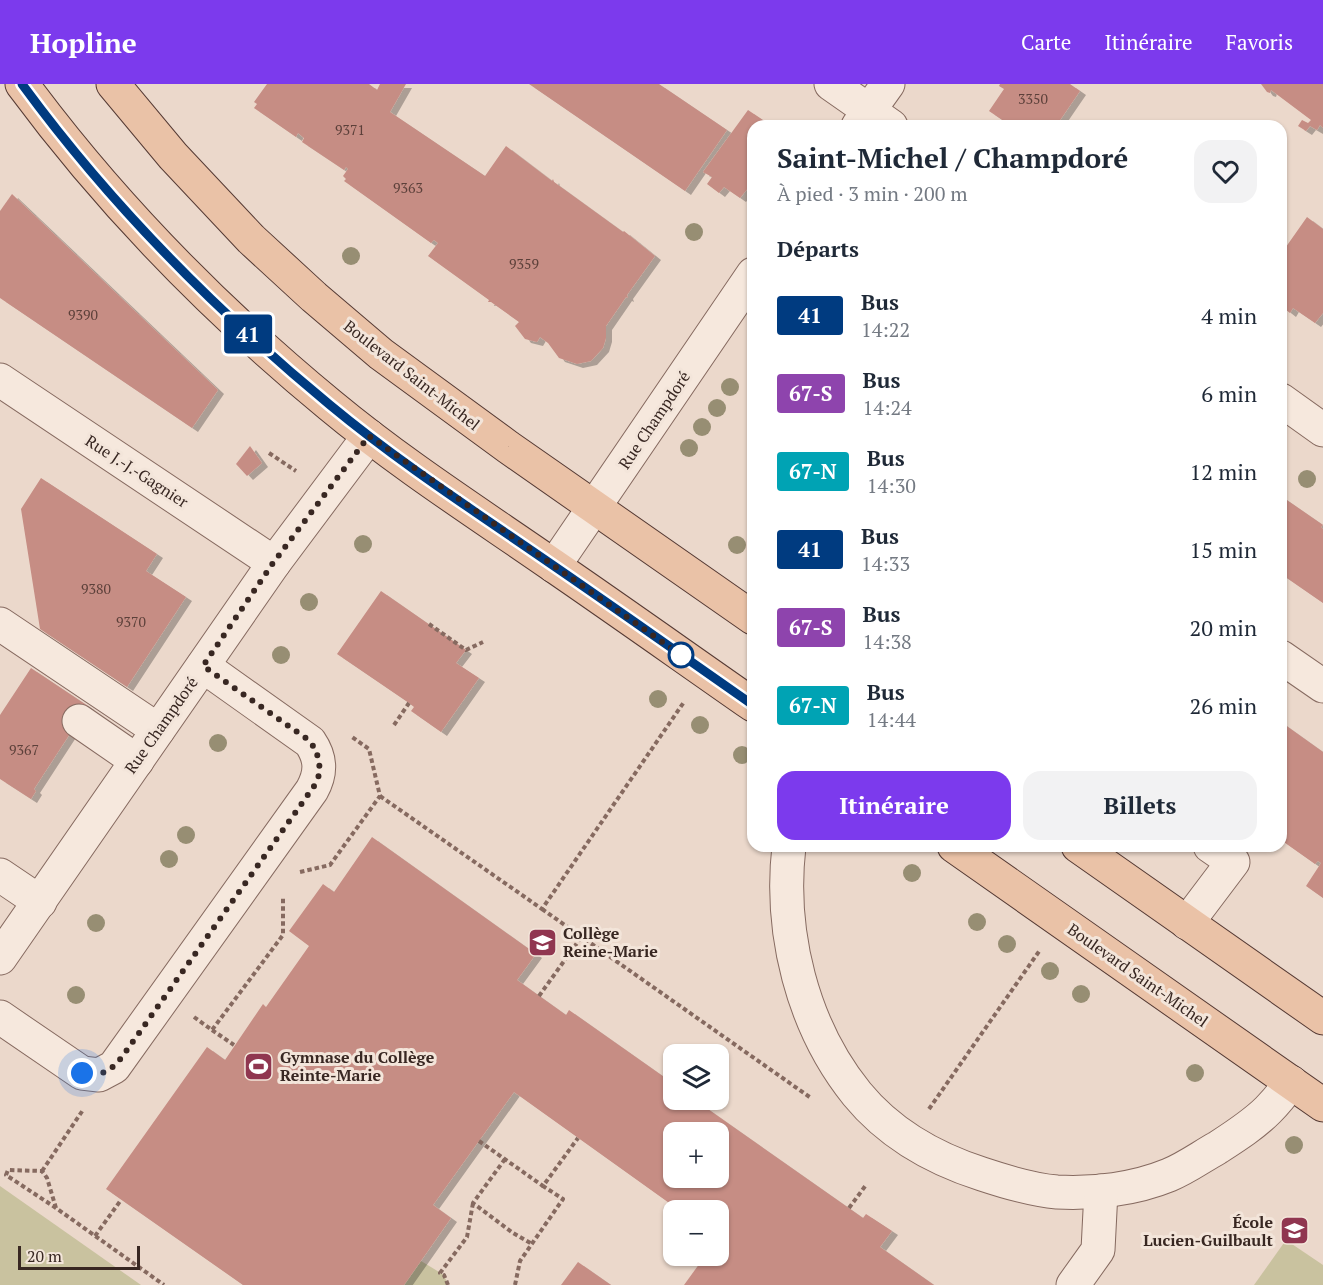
<!DOCTYPE html>
<html lang="fr">
<head>
<meta charset="utf-8">
<style>
	body { margin:0; font-family:"PT Serif",serif; background:#f2f2f3; color:#1f2937; height:100vh; display:flex; flex-direction:column; font-size:22px; white-space:nowrap }
	* { box-sizing:border-box; margin:0 }
	p { font-size:20px; color:#747a83 }
	.icon { flex:none; width:33px; height:33px; fill:none; stroke:currentColor; stroke-width:2; stroke-linecap:round; stroke-linejoin:round }
	.map { position:relative; flex:1; overflow:hidden }
	.side { position:absolute; left:747px; top:36px; width:540px; height:732px; display:flex; flex-direction:column; background:#fff; border-radius:18px; box-shadow:0 2px 4px #0004 }
	.side>* { flex:none }
	.badge { padding:0 12px; border-radius:4px; font-size:21px; line-height:39px }
	.buttons { position:absolute; left:663px; top:960px; display:grid; gap:12px }
	.buttons a { display:grid; place-items:center; width:66px; height:66px; border-radius:12px; background:#fff; box-shadow:0 2px 4px #0004; font-size:30px }
	.scale { position:absolute; left:18px; bottom:15px; width:122px; box-sizing:border-box; padding-left:6px; border:3px solid #382722; border-top:0; font-size:16px; line-height:21px; white-space:nowrap; color:#382722; -webkit-text-stroke:4px #f3e5da; paint-order:stroke }
	.you { position:absolute; width:30px; height:30px; margin:-15px; border:4px solid #fff; border-radius:50%; background:#1a73e8; box-shadow:0 0 0 9px #1a73e833 }
	.map>.badge { position:absolute; translate:-50% -50%; box-shadow:0 0 0 3px #fff }
	h2 { padding:0 30px; font-size:22px; line-height:54px }
	.round { display:grid; place-items:center; flex:none; width:63px; height:63px; border-radius:18px; background:#f2f2f3 }
	.headline { display:flex; align-items:center; justify-content:space-between; height:102px; padding:0 30px }
	h1 { font-size:28px; font-weight:800; line-height:45px }
	.action { display:flex; gap:12px; margin-top:auto; padding:12px 30px }
	.action a { flex:1; height:69px; border-radius:18px; background:#7c3aed; color:#fff; font-size:24px; font-weight:800; line-height:69px; text-align:center }
	.action a+a { background:#f2f2f3; color:#1f2937 }
	ul { padding:0; list-style:none }
	li { display:flex; align-items:center; gap:18px; height:78px; padding:0 30px }
	li div { flex:1 }
	li b { display:block; font-size:22px }
	li em { font-style:normal }
	li .badge { min-width:66px; font-weight:700; text-align:center }
	header { display:flex; align-items:center; gap:36px; box-sizing:border-box; height:84px; padding:0 30px; background:#7c3aed; color:#fff }
	header strong { font-size:28px }
	nav { display:flex; gap:33px; margin-inline-start:auto; font-size:21px }
	.map>svg:first-child { display:block }
	.green { fill:#c9c29f }
	.building { fill:#c68d84; fill-rule:evenodd; filter:url(#shadow) }
	.lines { fill:none; stroke-linecap:round; stroke-linejoin:round }
	.minor-casing { stroke:#866a60; stroke-width:35 }
	.major-casing { stroke:#553a34; stroke-width:35 }
	.path { stroke:#866a60; stroke-width:4; stroke-dasharray:4.5 3; stroke-linecap:butt }
	.minor { stroke:#f6e8dd; stroke-width:33 }
	.major { stroke:#eac2a7; stroke-width:33 }
	.tree { fill:#978e73 }
	.line-casing { stroke:#fff; stroke-width:14 }
	.line { stroke:#003b80; stroke-width:9 }
	.walk { stroke:#382722; stroke-width:6; stroke-dasharray:0 10.8 }
	.stop-dot { fill:#fff; stroke:#003b80; stroke-width:3 }
	.labels { text-anchor:middle; dominant-baseline:central; stroke-width:6; stroke-linejoin:round; paint-order:stroke }
	.number-label { font-size:14px; fill:#5c403a }
	.street-label { font-size:16px; fill:#382722; stroke:#f3e5da }
	.poi-label { font-size:16px; font-weight:bold; fill:#382722; stroke:#f3e5da; text-anchor:start }
</style>
</head>
<body>
<header>
<strong>Hopline</strong>
<nav><a>Carte</a><a>Itinéraire</a><a>Favoris</a></nav>
</header>
<div class="map">
<svg width="1323" height="1201" viewBox="0 0 1323 1201">
	<defs>
		<filter id="shadow"><feDropShadow dx="6" dy="4" stdDeviation="0" flood-color="#0004"/></filter>
	</defs>
	<rect width="100%" height="100%" fill="#ebd8cb"/>
	<g class="green">
		<path d="M 0,1102 L 141,1201 L 0,1201 Z"/>
		<path d="M 1286,1156 L 1323,1181 L 1323,1201 L 1254,1201 Z"/>
		<path d="M 421,1177 L 444,1191 L 448,1201 L 404,1201 Z"/>
	</g>
	<g class="building">
		<path d="M 267,0 L 369,0 L 377,6 L 380,0 L 406,0 L 390,28 L 485,92 L 506,62 L 552,97 L 553,95 L 554,98 L 623,148 L 624,147 L 655,172 L 627,211 L 628,214 L 626,213 L 606,242 L 606,254 L 603,264 L 591,277 L 577,280 L 559,274 L 548,259 L 540,253 L 537,258 L 525,255 L 515,242 L 519,238 L 491,218 L 488,218 L 489,216 L 428,172 L 438,159 L 434,156 L 431,159 L 344,97 L 346,95 L 343,92 L 348,85 L 346,83 L 344,86 L 302,58 L 304,54 L 298,49 L 296,53 L 254,24 L 257,20 L 254,18 Z"/>
		<path d="M 529,0 L 659,0 L 727,46 L 685,107 Z"/>
		<path d="M 1000,0 L 1070,0 L 1080,7 L 1056,42 L 1011,42 L 989,27 L 1004,5 L 999,2 Z"/>
		<path d="M 1261,0 L 1323,0 L 1323,44 L 1320,41 L 1317,46 L 1310,42 L 1306,47 L 1298,42 L 1302,36 L 1308,39 L 1311,36 L 1271,6 L 1270,9 L 1267,8 Z"/>
		<path d="M 748,26 L 772,42 L 753,42 L 753,98 L 740,114 L 724,103 L 719,109 L 707,100 L 712,93 L 703,88 Z"/>
		<path d="M 12,110 L 218,306 L 192,344 L 0,214 L 0,127 Z"/>
		<path d="M 1307,133 L 1323,145 L 1323,229 L 1315,239 L 1293,224 L 1290,229 L 1281,222 L 1281,170 Z"/>
		<path d="M 250,362 L 262,379 L 247,392 L 236,380 Z"/>
		<path d="M 41,394 L 157,470 L 146,487 L 186,513 L 127,603 L 40,545 L 21,425 Z"/>
		<path d="M 1281,412 L 1323,441 L 1321,443 L 1323,445 L 1323,519 L 1281,490 Z"/>
		<path d="M 381,507 L 466,566 L 456,579 L 479,594 L 441,648 L 411,627 L 414,623 L 409,619 L 337,570 Z"/>
		<path d="M 31,584 L 88,622 L 34,705 L 36,707 L 31,715 L 0,695 L 0,631 Z"/>
		<path d="M 1281,638 L 1323,668 L 1323,814 L 1306,802 L 1321,779 L 1318,777 L 1315,780 L 1281,756 Z"/>
		<path d="M 372,753 L 536,870 L 517,896 L 566,931 L 569,926 L 674,1000 L 674,1016 L 695,1016 L 863,1134 L 866,1130 L 892,1147 L 880,1163 L 934,1201 L 684,1201 L 705,1172 L 718,1172 L 718,1126 L 679,1126 L 514,1008 L 433,1121 L 451,1134 L 404,1201 L 243,1201 L 106,1105 L 207,963 L 225,976 L 263,920 L 266,923 L 309,862 L 289,847 L 323,800 L 334,808 ZM 674,1048 L 718,1048 L 718,1094 L 674,1094 Z"/>
		<path d="M 578,1178 L 611,1201 L 561,1201 Z"/>
	</g>
	<g class="lines">
		<defs>
			<g id="minor">
				<path d="M 831,0 L 891,42"/>
				<path d="M 858,42 L 888,0"/>
				<path d="M 0,296 L 274,479"/>
				<path d="M 1281,316 L 1323,346"/>
				<path d="M 554,482 L 753,190"/>
				<path d="M 0,540 L 158,646"/>
				<path d="M 1281,573 L 1323,602"/>
				<path d="M 79,637 L 137,677"/>
				<path d="M 789,762 C 779,848 802,942 857,1010 C 889,1049 935,1075 982,1090 C 1006,1098 1032,1106 1057,1108 C 1094,1110 1135,1105 1169,1091 C 1186,1084 1201,1073 1217,1064 C 1234,1053 1253,1041 1268,1026 C 1276,1018 1284,1008 1291,998"/>
				<path d="M 0,791 L 40,818"/>
				<path d="M 1187,839 L 1233,778 L 1210,762"/>
				<path d="M 0,874 L 274,479 L 369,352"/>
				<path d="M 0,933 L 82,989 L 99,991 L 114,983 L 312,706 C 322,688 321,674 310,658 L 203,582"/>
				<path d="M 1073,1201 L 1098,1166 L 1101,1107"/>
			</g>
			<g id="major">
				<path d="M 22,0 C 110,119 216,227 330,321 C 401,380 479,430 554,482 C 621,528 687,575 753,621"/>
				<path d="M 113,0 L 173,72 L 251,155 L 314,213 L 381,270 L 508,363 L 753,534"/>
				<path d="M 954,762 L 1323,1021"/>
				<path d="M 1078,762 L 1323,934"/>
			</g>
		</defs>
		<use href="#minor" class="minor-casing"/>
		<use href="#major" class="major-casing"/>
		<g class="path">
			<path d="M 269,369 L 296,387"/>
			<path d="M 429,540 L 466,566 L 483,558"/>
			<path d="M 394,641 L 409,619"/>
			<path d="M 380,712 L 542,825 L 684,618"/>
			<path d="M 300,788 L 330,781 L 380,712 L 369,665 L 352,653"/>
			<path d="M 542,825 L 811,1014"/>
			<path d="M 539,912 L 582,852"/>
			<path d="M 194,933 L 212,946 L 283,851 L 283,813"/>
			<path d="M 212,946 L 234,961"/>
			<path d="M 929,1025 L 1040,866"/>
			<path d="M 479,1057 L 543,1102"/>
			<path d="M 505,1075 L 473,1119 L 513,1149 L 532,1160"/>
			<path d="M 42,1087 L 83,1026"/>
			<path d="M 56,1124 L 47,1094 L 42,1087 L 8,1086 L 6,1091 L 56,1124 L 164,1201"/>
			<path d="M 849,1124 L 866,1101"/>
			<path d="M 95,1152 L 121,1116"/>
			<path d="M 448,1201 L 444,1191 L 440,1189 L 467,1153 L 473,1119"/>
			<path d="M 515,1201 L 520,1177 L 563,1115 L 543,1102 L 578,1054"/>
		</g>
		<use href="#minor" class="minor"/>
		<use href="#major" class="major"/>
	</g>
	<g class="tree">
		<circle cx="694" cy="148" r="9"/>
		<circle cx="351" cy="172" r="9"/>
		<circle cx="730" cy="303" r="9"/>
		<circle cx="717" cy="324" r="9"/>
		<circle cx="702" cy="343" r="9"/>
		<circle cx="689" cy="364" r="9"/>
		<circle cx="1307" cy="395" r="9"/>
		<circle cx="363" cy="460" r="9"/>
		<circle cx="737" cy="461" r="9"/>
		<circle cx="309" cy="518" r="9"/>
		<circle cx="281" cy="571" r="9"/>
		<circle cx="658" cy="615" r="9"/>
		<circle cx="700" cy="641" r="9"/>
		<circle cx="218" cy="659" r="9"/>
		<circle cx="742" cy="671" r="9"/>
		<circle cx="186" cy="751" r="9"/>
		<circle cx="169" cy="775" r="9"/>
		<circle cx="912" cy="789" r="9"/>
		<circle cx="977" cy="838" r="9"/>
		<circle cx="96" cy="839" r="9"/>
		<circle cx="1007" cy="860" r="9"/>
		<circle cx="1050" cy="887" r="9"/>
		<circle cx="1081" cy="910" r="9"/>
		<circle cx="76" cy="911" r="9"/>
		<circle cx="1195" cy="989" r="9"/>
		<circle cx="1294" cy="1061" r="9"/>
	</g>
	<g class="lines">
		<defs>
			<path id="line" d="M 22,0 C 110,120 216,227 330,321 C 401,380 479,430 554,482 C 621,528 687,575 753,621"/>
		</defs>
		<use href="#line" class="line-casing"/>
		<use href="#line" class="line"/>
		<path class="walk" d="M 82,989 C 101,993 111,987 122,973 L 317,698 C 322,682 319,671 310,657 L 203,582 L 273,479 L 369,352 L 681,571"/>
	</g>
	<defs>
		<symbol id="school-square" viewBox="-11 -11 22 22"><rect x="-9" y="-9" width="18" height="18" rx="4" fill="#903650" stroke="#f3e5da"/><path d="M0-5L7-2L0 1L-7-2ZM-4 1L0 2.5L4 1V4Q0 6-4 4Z" fill="#fff"/></symbol>
		<symbol id="stadium-square" viewBox="-11 -11 22 22"><rect x="-9" y="-9" width="18" height="18" rx="4" fill="#903650" stroke="#f3e5da"/><path d="M0-5a6.5 5 0 1 0 0 10a6.5 5 0 1 0 0-10ZM-3.5-1.8h7v3.6h-7Z" fill="#fff"/></symbol>
	</defs>
	<g fill-rule="evenodd">
		<use href="#school-square" x="526" y="842" width="33" height="33"/>
		<use href="#stadium-square" x="242" y="966" width="33" height="33"/>
		<use href="#school-square" x="1278" y="1130" width="33" height="33"/>
	</g>
	<circle class="stop-dot" cx="681" cy="571" r="12"/>
	<g class="labels">
		<g class="number-label">
			<text x="1033" y="14">3350</text>
			<text x="350" y="45">9371</text>
			<text x="408" y="103">9363</text>
			<text x="524" y="179">9359</text>
			<text x="83" y="230">9390</text>
			<text x="96" y="504">9380</text>
			<text x="131" y="537">9370</text>
			<text x="24" y="665">9367</text>
		</g>
		<g class="street-label">
			<text transform="translate(412 291) rotate(38)">Boulevard Saint-Michel</text>
			<text transform="translate(654 336) rotate(-56)">Rue Champdoré</text>
			<text transform="translate(137 387) rotate(33)">Rue J.-J.-Gagnier</text>
			<text transform="translate(161 641) rotate(-55)">Rue Champdoré</text>
			<text transform="translate(1138 891) rotate(35)">Boulevard Saint-Michel</text>
		</g>
		<g class="poi-label">
			<text x="563" y="849">Collège<tspan x="563" dy="18">Reine-Marie</tspan></text>
			<text x="280" y="973">Gymnase du Collège<tspan x="280" dy="18">Reinte-Marie</tspan></text>
			<text x="1273" y="1138" text-anchor="end">École<tspan x="1273" dy="18">Lucien-Guilbault</tspan></text>
		</g>
	</g>
</svg>
<div class="buttons">
<a><svg class="icon" aria-label="layers" viewBox="0 0 24 24"><path d="M12 4l9 5-9 5-9-5zM3 14l9 5 9-5"/></svg></a>
<a>+</a>
<a>−</a>
</div>
<div class="scale">20 m</div>
<div class="you" style="left:82px;top:989px"></div>
<b class="badge" style="left:248px;top:250px;background:#003b80;color:#fff">41</b>
<section class="side">
<div class="headline"><div><h1>Saint-Michel / Champdoré</h1><p>À pied · 3 min · 200 m</p></div><a class="round"><svg class="icon" aria-label="heart" viewBox="0 0 24 24"><path d="M12 20l-8-8c-3-5 5-10 8-4 3-6 11-1 8 4z"/></svg></a></div>
<h2>Départs</h2>
<ul>
<li><span class="badge" style="background:#003b80;color:#fff">41</span><div><b>Bus</b><p>14:22</p></div><em>4 min</em></li>
<li><span class="badge" style="background:#8e44ad;color:#fff">67-S</span><div><b>Bus</b><p>14:24</p></div><em>6 min</em></li>
<li><span class="badge" style="background:#00a3b4;color:#fff">67-N</span><div><b>Bus</b><p>14:30</p></div><em>12 min</em></li>
<li><span class="badge" style="background:#003b80;color:#fff">41</span><div><b>Bus</b><p>14:33</p></div><em>15 min</em></li>
<li><span class="badge" style="background:#8e44ad;color:#fff">67-S</span><div><b>Bus</b><p>14:38</p></div><em>20 min</em></li>
<li><span class="badge" style="background:#00a3b4;color:#fff">67-N</span><div><b>Bus</b><p>14:44</p></div><em>26 min</em></li>
</ul>
<div class="action"><a>Itinéraire</a><a>Billets</a></div>
</section>
</div>
</body>
</html>
